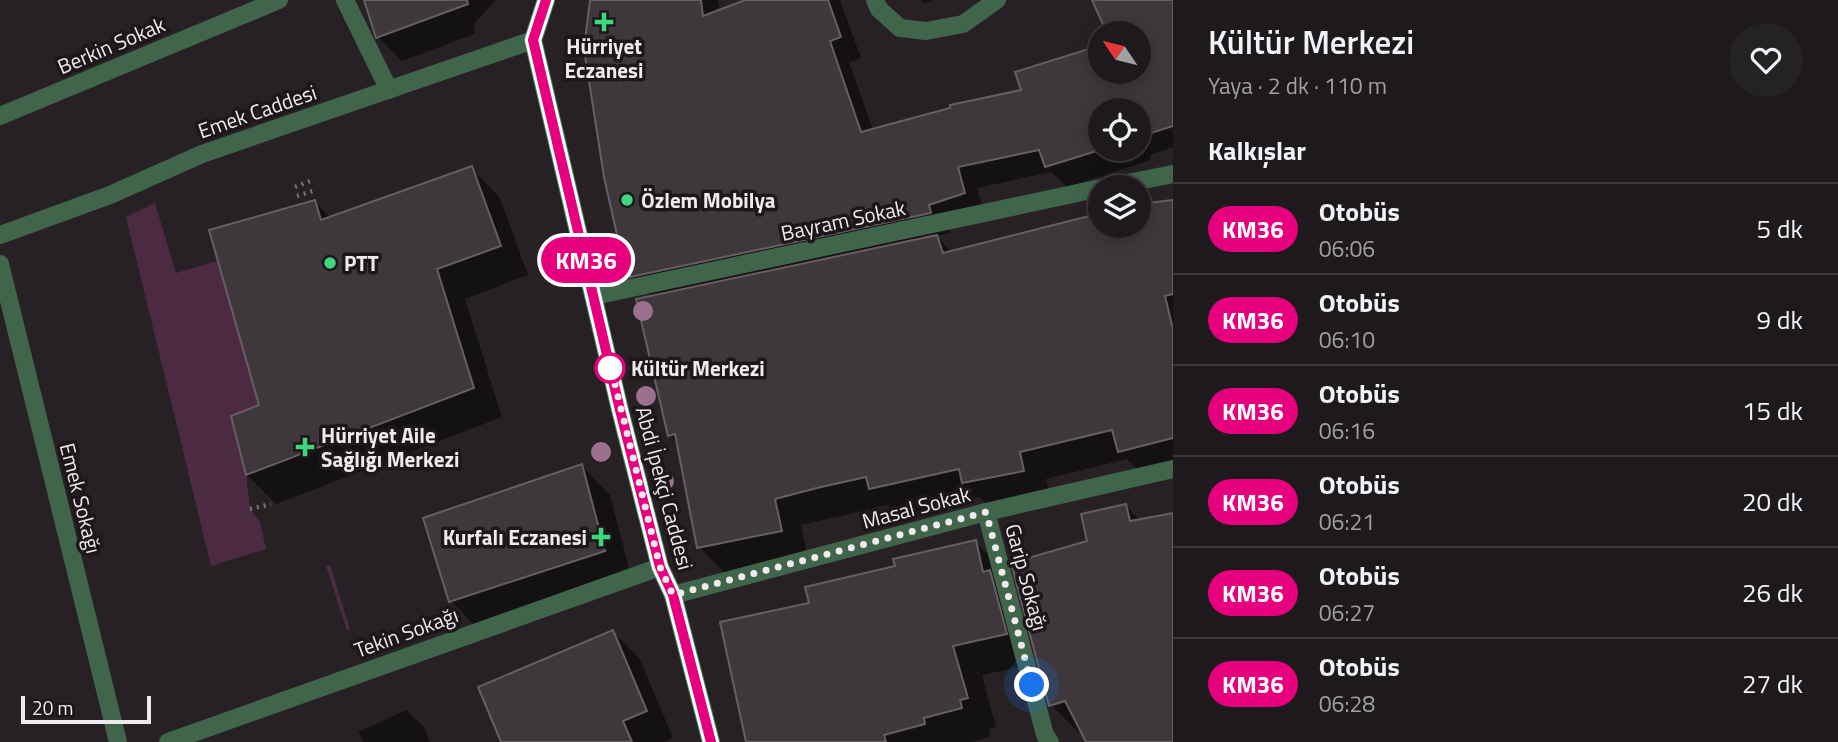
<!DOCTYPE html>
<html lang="tr">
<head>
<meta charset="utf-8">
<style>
	body { margin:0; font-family:"Titillium Web",sans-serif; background:#252225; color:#f1f3f6; height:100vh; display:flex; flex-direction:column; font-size:26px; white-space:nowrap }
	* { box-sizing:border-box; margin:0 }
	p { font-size:23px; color:#a0a0a3 }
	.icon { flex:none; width:38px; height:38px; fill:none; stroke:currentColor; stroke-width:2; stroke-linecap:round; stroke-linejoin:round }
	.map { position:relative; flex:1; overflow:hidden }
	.side { display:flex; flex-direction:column; background:#1d191c; width:665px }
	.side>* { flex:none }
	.badge { padding:0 14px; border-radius:23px; font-size:24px; line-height:46px }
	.needle { width:46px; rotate:305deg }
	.buttons { position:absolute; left:1088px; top:21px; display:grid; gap:14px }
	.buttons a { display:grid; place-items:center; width:63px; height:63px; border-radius:50%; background:#1d191c; box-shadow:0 4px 18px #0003,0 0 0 2px #3b383b; font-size:35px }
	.scale { position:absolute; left:21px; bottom:18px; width:130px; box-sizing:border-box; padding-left:7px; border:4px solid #eeeaed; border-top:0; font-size:19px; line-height:24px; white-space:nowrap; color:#eeeaed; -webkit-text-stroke:5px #1d171b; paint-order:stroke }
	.you { position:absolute; width:35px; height:35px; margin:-18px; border:5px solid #fff; border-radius:50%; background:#1a73e8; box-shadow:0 0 0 10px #1a73e833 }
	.map>.badge { position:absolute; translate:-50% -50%; box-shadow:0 0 0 4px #fff }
	h2 { padding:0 35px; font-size:26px; line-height:63px }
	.round { display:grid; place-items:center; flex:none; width:74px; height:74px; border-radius:37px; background:#252225 }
	.summary { display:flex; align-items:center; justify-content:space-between; height:119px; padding:0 35px }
	h1 { font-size:33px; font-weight:600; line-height:52px }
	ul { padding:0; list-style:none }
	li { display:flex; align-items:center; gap:21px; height:91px; padding:0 35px; border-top:2px solid #3b383b }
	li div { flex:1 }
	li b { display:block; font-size:26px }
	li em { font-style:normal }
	li .badge { min-width:77px; font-weight:700; text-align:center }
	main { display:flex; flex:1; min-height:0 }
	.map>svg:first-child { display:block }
	.green { fill:#4b2a42 }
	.shadow { fill:#0007; fill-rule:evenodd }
	.building { fill:#3e373b; stroke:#665e63; stroke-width:2 }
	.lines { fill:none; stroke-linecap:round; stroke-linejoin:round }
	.path { stroke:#797477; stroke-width:4.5; stroke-dasharray:2 5; stroke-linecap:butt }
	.lane { stroke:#40654b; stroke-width:18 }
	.street { stroke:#40654b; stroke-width:18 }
	.secondary { stroke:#4e8b61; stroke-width:18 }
	.tree { fill:#9b718f }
	.line-casing { stroke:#fff; stroke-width:16 }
	.line { stroke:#e6007e; stroke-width:10 }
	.walk { stroke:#eeeaed; stroke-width:7; stroke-dasharray:0 12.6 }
	.poi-dot { fill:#3fd77d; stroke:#1d171b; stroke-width:2.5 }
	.stop-dot { fill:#fff; stroke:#e6007e; stroke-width:3.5 }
	.labels { text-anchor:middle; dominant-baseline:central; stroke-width:7; stroke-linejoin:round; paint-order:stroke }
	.street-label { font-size:21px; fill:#eeeaed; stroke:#1d171b }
	.poi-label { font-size:21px; font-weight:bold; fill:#eeeaed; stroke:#1d171b; text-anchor:start }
	.stop-label { font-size:21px; font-weight:bold; fill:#eeeaed; stroke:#1d171b; text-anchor:start }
</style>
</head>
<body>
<main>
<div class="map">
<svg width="1173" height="742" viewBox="0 0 1173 742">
	<rect width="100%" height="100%" fill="#272125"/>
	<g class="green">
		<path d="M 155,203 L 176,273 L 217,261 L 259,405 L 231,416 L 246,475 L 250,509 L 260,522 L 266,549 L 211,566 L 126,217 Z"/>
		<path d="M 330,565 L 350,629 L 347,631 L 326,566 Z"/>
	</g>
	<g class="shadow">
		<path d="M 367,0 L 496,0 L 474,24 L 475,34 L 402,61 L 378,37 Z"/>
		<path d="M 592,0 L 718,0 L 720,11 L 750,0 L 840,0 L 861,58 L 849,62 L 873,130 L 1101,72 L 1139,72 L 1139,33 L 1109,33 L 1093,0 L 1173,0 L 1173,147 L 1150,155 L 1151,160 L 1067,187 L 1051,172 L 977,188 L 984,214 L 948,225 L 951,233 L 936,236 L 953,253 L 1101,226 L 1139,226 L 1173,202 L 1173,471 L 1146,478 L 1127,459 L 1046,479 L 1050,497 L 990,509 L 979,497 L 897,515 L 887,505 L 845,515 L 801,525 L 808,558 L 726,574 L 699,547 L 679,445 L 669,435 L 653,297 L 632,276 L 625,265 ZM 1101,110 L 1139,110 L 1139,149 L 1101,149 Z"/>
		<path d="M 920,0 L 933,0 L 924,4 Z"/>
		<path d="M 471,168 L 500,198 L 528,275 L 465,299 L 502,417 L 276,504 L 247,475 L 233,417 L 261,406 L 315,202 L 331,218 Z"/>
		<path d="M 582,466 L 610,495 L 632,580 L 479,630 L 451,601 Z"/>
		<path d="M 1126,506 L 1141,521 L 1173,742 L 1088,742 L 1082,730 L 1078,732 L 1051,705 L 1089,542 Z"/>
		<path d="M 976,542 L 1005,572 L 1035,664 L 982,675 L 996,727 L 989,729 L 990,737 L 971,742 L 749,742 L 811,604 L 897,568 Z"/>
		<path d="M 613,632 L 640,659 L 673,738 L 665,742 L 503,742 Z"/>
		<path d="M 406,710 L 424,727 L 430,742 L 363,742 L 358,732 Z"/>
	</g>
	<g class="building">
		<path d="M 364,0 L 467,0 L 468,4 L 376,38 Z"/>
		<path d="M 590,0 L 701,0 L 703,16 L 745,0 L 828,0 L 841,37 L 830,41 L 861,132 L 950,108 L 950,105 L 1021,90 L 1015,72 L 1101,45 L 1101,72 L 1139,72 L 1139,33 L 1107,33 L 1092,0 L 1173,0 L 1173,126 L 1139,137 L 1139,110 L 1101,110 L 1101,149 L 1103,149 L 1045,167 L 1039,150 L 958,167 L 965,193 L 929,205 L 931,213 L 630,277 L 627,265 L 624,266 L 604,177 L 584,49 Z"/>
		<path d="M 472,166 L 501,246 L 437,269 L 474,388 L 246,475 L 231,416 L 259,405 L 209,230 L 315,200 L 321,220 Z"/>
		<path d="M 1173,200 L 1173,294 L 1165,296 L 1173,329 L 1173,438 L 1118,452 L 1112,430 L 1020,452 L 1024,471 L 962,483 L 959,469 L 869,489 L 866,477 L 817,488 L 775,499 L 782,531 L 697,548 L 675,434 L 668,436 L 636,299 L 937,235 L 943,253 L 1101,213 L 1101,226 L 1139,226 L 1139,204 Z"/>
		<path d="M 582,464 L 605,551 L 449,602 L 423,518 Z"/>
		<path d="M 1126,504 L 1130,521 L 1173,513 L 1173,742 L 1086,742 L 1065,701 L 1049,706 L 1011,563 L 1087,541 L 1081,514 Z"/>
		<path d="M 976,540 L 983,572 L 990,570 L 1007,634 L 953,646 L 968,698 L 960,700 L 962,708 L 924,718 L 925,724 L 884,735 L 886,742 L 746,742 L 720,622 L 809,603 L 805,587 L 895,566 L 893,559 Z"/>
		<path d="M 613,630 L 647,711 L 623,721 L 632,742 L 501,742 L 478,687 Z"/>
	</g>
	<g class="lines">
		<g class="path">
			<path d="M 295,187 L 310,181"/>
			<path d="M 297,196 L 313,191"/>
			<path d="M 352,444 L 379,434"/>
			<path d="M 250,509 L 271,504"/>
		</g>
		<path class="lane" d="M 875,0 L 879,9 L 900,28 L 926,31 L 963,24 L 997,0"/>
		<g class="street">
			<path d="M 345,0 L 389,90"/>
			<path d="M 0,116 L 279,0"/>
			<path d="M 1107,187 L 1173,174"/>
			<path d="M 0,235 L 110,195 L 202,154 L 533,40"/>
			<path d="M 0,264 L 118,742"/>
			<path d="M 594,296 L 1101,188"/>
			<path d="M 986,512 L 1045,735 L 1050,742"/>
			<path d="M 673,595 L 986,512 L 1173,469"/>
			<path d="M 168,742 L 660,567"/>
		</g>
		<path class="secondary" d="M 546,0 L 533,40 L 620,410 L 660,567 L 673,595 L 711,742"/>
	</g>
	<g class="tree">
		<circle cx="643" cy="311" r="10"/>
		<circle cx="646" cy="396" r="10"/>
		<circle cx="601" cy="452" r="10"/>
		<circle cx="664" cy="481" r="10"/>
	</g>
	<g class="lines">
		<defs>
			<path id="line" d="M 546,0 L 533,40 L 620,410 L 660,567 L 673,595 L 711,742"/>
		</defs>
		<use href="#line" class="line-casing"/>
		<use href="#line" class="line"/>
		<path class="walk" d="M 610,368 L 610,364 L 660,567 L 673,595 L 986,512 L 1032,685"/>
	</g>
	<g class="poi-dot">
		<path d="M600.5 11.5h7v7h7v7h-7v7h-7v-7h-7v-7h7z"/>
		<circle cx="627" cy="200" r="7"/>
		<circle cx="330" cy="263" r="7"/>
		<path d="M301.5 436.5h7v7h7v7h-7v7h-7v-7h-7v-7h7z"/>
		<path d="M597.5 526.5h7v7h7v7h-7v7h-7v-7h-7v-7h7z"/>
	</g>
	<circle class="stop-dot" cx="610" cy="368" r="14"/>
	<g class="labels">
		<g class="street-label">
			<text transform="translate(111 45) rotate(-23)">Berkin Sokak</text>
			<text transform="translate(257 111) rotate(-19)">Emek Caddesi</text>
			<text transform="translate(843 220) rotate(-12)">Bayram Sokak</text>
			<text transform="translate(665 488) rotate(75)">Abdi İpekçi Caddesi</text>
			<text transform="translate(81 498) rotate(76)">Emek Sokağı</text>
			<text transform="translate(916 507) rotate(-15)">Masal Sokak</text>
			<text transform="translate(1027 577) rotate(75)">Garip Sokağı</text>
			<text transform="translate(406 632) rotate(-20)">Tekin Sokağı</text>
		</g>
		<g class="poi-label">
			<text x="604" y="46" text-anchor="middle">Hürriyet<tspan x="604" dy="24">Eczanesi</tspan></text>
			<text x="641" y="200">Özlem Mobilya</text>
			<text x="344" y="263">PTT</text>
			<text x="321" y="435">Hürriyet Aile<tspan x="321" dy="24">Sağlığı Merkezi</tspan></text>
			<text x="587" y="537" text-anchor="end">Kurfalı Eczanesi</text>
		</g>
		<g class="stop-label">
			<text x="631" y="368">Kültür Merkezi</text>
		</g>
	</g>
</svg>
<div class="buttons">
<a><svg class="needle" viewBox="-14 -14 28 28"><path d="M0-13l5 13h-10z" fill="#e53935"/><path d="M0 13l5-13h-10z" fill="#a0a0a3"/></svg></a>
<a><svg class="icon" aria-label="locate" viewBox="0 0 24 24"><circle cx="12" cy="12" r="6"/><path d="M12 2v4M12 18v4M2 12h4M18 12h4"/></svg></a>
<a><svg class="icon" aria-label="layers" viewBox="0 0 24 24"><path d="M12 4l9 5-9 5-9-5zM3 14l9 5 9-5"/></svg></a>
</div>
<div class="scale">20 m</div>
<div class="you" style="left:1032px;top:685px"></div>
<b class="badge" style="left:586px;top:260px;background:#e6007e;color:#fff">KM36</b>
</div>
<section class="side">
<div class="summary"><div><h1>Kültür Merkezi</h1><p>Yaya · 2 dk · 110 m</p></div><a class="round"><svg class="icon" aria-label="heart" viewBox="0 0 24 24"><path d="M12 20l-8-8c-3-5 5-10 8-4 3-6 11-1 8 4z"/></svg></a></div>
<h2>Kalkışlar</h2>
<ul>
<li><span class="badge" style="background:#e6007e;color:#fff">KM36</span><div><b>Otobüs</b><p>06:06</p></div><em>5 dk</em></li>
<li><span class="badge" style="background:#e6007e;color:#fff">KM36</span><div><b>Otobüs</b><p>06:10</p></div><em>9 dk</em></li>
<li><span class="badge" style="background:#e6007e;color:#fff">KM36</span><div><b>Otobüs</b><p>06:16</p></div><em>15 dk</em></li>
<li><span class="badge" style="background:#e6007e;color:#fff">KM36</span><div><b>Otobüs</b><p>06:21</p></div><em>20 dk</em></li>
<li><span class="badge" style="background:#e6007e;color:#fff">KM36</span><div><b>Otobüs</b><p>06:27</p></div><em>26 dk</em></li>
<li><span class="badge" style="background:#e6007e;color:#fff">KM36</span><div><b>Otobüs</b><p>06:28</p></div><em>27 dk</em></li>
</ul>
</section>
</main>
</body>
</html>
